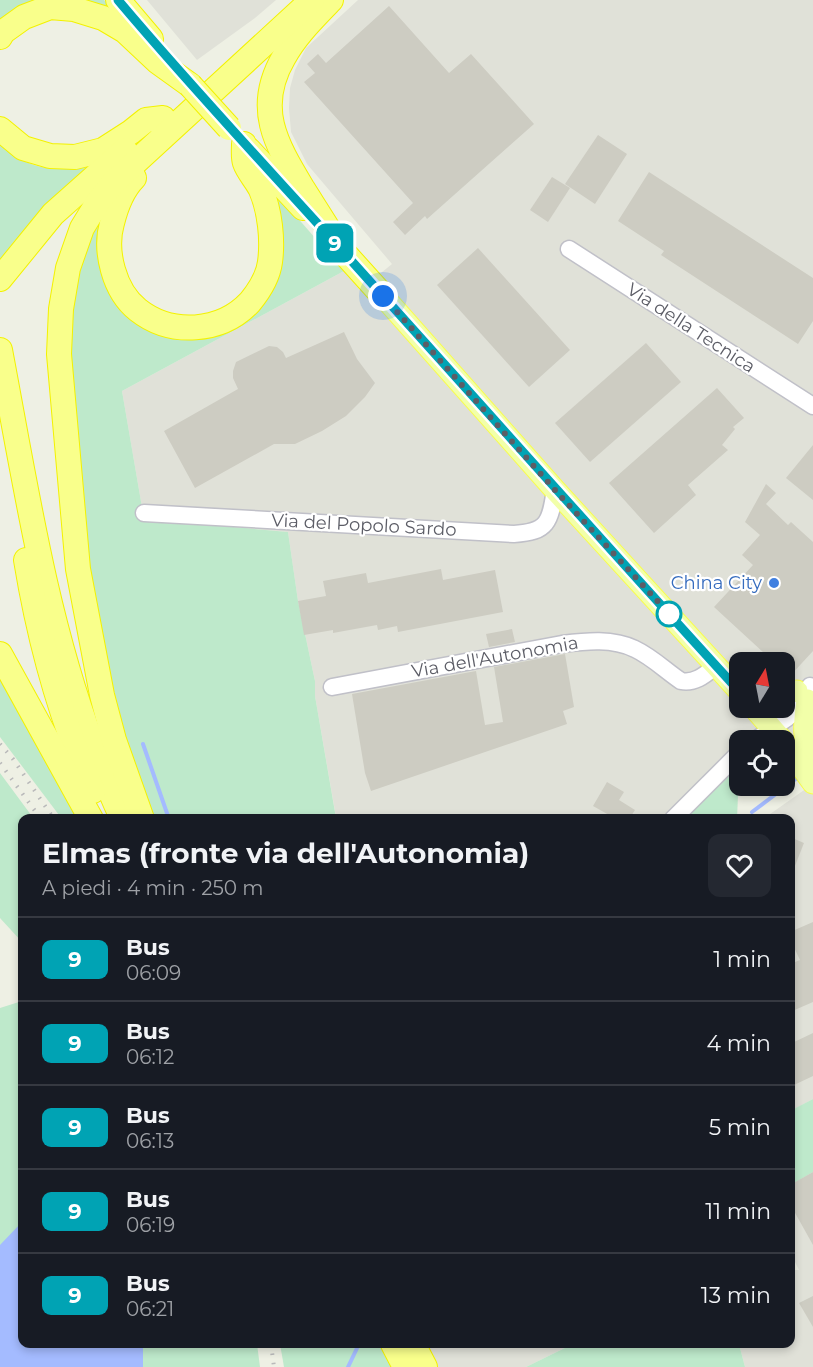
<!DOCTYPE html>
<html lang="it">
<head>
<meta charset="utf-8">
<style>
	body { margin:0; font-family:Montserrat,sans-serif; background:#242831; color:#f1f3f6; height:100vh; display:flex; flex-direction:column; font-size:22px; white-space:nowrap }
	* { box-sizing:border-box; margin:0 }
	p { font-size:20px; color:#9ea1a6 }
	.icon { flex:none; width:33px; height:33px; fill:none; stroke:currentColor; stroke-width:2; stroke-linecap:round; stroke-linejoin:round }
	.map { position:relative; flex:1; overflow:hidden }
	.sheet { position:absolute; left:18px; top:814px; width:777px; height:534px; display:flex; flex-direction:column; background:#171b24; border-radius:12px; box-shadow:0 3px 9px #0003 }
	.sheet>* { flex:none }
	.badge { padding:0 12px; border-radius:9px; font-size:21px; line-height:39px }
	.needle { width:39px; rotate:10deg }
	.fabs { position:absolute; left:729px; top:652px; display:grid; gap:12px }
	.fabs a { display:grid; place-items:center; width:66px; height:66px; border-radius:12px; background:#171b24; box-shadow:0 3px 9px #0003; font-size:30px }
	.you { position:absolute; width:30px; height:30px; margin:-15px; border:4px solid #fff; border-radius:50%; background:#1a73e8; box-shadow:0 0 0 9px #1a73e833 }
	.map>.badge { position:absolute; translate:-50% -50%; box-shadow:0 0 0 3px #fff }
	.round { display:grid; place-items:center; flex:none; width:63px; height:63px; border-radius:12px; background:#242831 }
	.headline { display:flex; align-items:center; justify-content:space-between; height:102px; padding:0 24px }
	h1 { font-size:28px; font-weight:700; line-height:45px }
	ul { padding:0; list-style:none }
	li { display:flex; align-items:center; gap:18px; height:84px; padding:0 24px; border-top:2px solid #363941 }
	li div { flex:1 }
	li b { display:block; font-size:22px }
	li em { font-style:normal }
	li .badge { min-width:66px; font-weight:700; text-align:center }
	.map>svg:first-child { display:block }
	.industrial { fill:#e0e1d8; fill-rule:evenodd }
	.green { fill:#bee9cb }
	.water { fill:#a4bbff }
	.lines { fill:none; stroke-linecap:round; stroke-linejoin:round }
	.stream { stroke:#a4bbff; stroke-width:4 }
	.building { fill:#cdccc2 }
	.minor-casing { stroke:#c0c0c8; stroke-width:19 }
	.major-casing { stroke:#f8fd4f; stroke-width:23 }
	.highway-casing { stroke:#f3f200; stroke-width:26 }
	.minor { stroke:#fff; stroke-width:16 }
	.major { stroke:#f2ffa9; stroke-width:21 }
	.highway { stroke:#f9ff8b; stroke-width:24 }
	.rail { stroke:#b9b9ba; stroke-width:4; stroke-dasharray:1.5 8; stroke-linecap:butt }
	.highway-bridge-casing { stroke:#f3f200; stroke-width:26; stroke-linecap:butt }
	.highway-bridge { stroke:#f9ff8b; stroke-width:24 }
	.line-casing { stroke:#fff; stroke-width:14 }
	.line { stroke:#00a3b4; stroke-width:9 }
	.walk { stroke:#5c5d66; stroke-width:6; stroke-dasharray:0 10.8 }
	.shop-dot { fill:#3f7fe0; stroke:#fff; stroke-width:2 }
	.stop-dot { fill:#fff; stroke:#00a3b4; stroke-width:3 }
	.labels { text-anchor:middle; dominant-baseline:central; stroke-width:4.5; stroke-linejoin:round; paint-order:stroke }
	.street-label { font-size:18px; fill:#5c5d66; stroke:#fff }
	.shop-label { font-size:18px; fill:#366cbe; stroke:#fff; text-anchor:end }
</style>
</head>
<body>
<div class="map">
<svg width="813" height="1367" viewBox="0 0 813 1367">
	<rect width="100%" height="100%" fill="#eef0e4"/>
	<g class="industrial">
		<path d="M 147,0 L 276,0 L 255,18 L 197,60 Z"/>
		<path d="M 358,0 L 813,0 L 813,1099 L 791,1111 L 790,819 L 763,819 L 807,788 L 784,741 L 740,741 L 739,762 L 683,819 L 334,819 L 336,817 L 315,696 L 315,681 L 298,601 L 288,532 L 144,519 L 122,391 L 344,271 L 360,290 L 392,264 L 307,164 L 291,132 L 289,108 L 290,88 L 295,70 L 306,48 ZM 740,663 L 784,663 L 784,708 L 740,708 Z"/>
		<path d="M 813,1172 L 813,1367 L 745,1367 L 739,1344 L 790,1344 L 791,1270 L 799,1270 L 791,1254 L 791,1185 Z"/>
		<path d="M 424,1344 L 573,1344 L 526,1367 L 436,1367 Z"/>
	</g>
	<g class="green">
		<path d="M 0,0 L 104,0 L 115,11 L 102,10 L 0,26 Z"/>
		<path d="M 0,143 C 30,172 57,174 96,160 L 0,264 Z"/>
		<path d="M 274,191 L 344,271 L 122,391 L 144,519 L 288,532 L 298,601 L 315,681 L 315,696 L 336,818 L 148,819 L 105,682 L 81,503 L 70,335 L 77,276 L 88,240 L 101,219 L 99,235 L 150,323 L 248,313 Z"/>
		<path d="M 0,663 L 85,819 L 62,819 L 0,737 Z"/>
		<path d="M 731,769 L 739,771 L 737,819 L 683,819 Z"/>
		<path d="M 0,773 L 34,819 L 22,819 L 22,942 L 0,918 Z"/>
		<path d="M 22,1001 L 22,1344 L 257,1344 L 260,1367 L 0,1367 L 0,1008 Z"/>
		<path d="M 813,1099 L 813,1172 L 791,1185 L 790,1111 Z"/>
		<path d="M 280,1344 L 424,1344 L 436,1367 L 284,1367 Z"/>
		<path d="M 573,1344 L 739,1344 L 745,1367 L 526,1367 Z"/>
	</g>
	<path class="water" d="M 22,1222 L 22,1344 L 143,1344 L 143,1367 L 0,1367 L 0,1245 Z"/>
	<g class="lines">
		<g class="stream">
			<path d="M 143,744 L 169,819"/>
			<path d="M 752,812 L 797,778"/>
			<path d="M 348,1367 L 359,1344"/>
		</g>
	</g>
	<g class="building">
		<path d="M 389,6 L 449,73 L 471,54 L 534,124 L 427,219 L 425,216 L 405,235 L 393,222 L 413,203 L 304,82 L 315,73 L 307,64 L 318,54 L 326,63 Z"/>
		<path d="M 598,135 L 627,154 L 595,204 L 565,184 Z"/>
		<path d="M 649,172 L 813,278 L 813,321 L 798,344 L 661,255 L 664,251 L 618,221 Z"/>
		<path d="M 552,177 L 570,188 L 548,222 L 530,210 Z"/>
		<path d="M 478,248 L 570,350 L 529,387 L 437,285 Z"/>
		<path d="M 344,332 L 357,359 L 375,383 L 365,397 L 346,416 L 322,431 L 295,444 L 274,444 L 195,488 L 164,431 L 238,389 L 233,378 L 233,371 L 236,362 L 269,346 L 277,347 L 283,352 L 286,358 Z"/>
		<path d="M 646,343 L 681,382 L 590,462 L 555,423 Z"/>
		<path d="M 717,388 L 744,418 L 733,427 L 735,429 L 722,445 L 728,450 L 688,485 L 696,495 L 654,533 L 609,483 Z"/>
		<path d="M 813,445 L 813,500 L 786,478 Z"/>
		<path d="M 766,484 L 776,493 L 766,504 L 788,525 L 791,522 L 813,542 L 813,651 L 790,676 L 784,672 L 784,663 L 775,663 L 714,607 L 753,565 L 742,555 L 760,535 L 745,522 Z"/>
		<path d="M 441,569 L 443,580 L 495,570 L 503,612 L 398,632 L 397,626 L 378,630 L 377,625 L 333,633 L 333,630 L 304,635 L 298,601 L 326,596 L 323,581 L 366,573 L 368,583 Z"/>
		<path d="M 512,629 L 515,642 L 489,647 L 486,634 Z"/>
		<path d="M 565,654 L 574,707 L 563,711 L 567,724 L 371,791 L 365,773 L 352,694 L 476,671 L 485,725 L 503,722 L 494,667 Z"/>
		<path d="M 607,782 L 624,792 L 619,800 L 635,810 L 629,819 L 607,819 L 609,815 L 593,806 Z"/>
		<path d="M 790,837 L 804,843 L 791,876 L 790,876 Z"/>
		<path d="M 813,922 L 813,1002 L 790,1012 L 790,964 L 800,960 L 790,939 L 790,932 Z"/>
		<path d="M 813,1033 L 813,1076 L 794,1085 L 790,1078 L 790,1044 Z"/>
		<path d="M 813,1172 L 813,1245 L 794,1211 L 790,1212 L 790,1185 Z"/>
		<path d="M 813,1296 L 813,1327 L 799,1303 Z"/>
	</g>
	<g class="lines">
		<defs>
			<g id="minor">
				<path d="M 569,249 L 813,406"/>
				<path d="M 144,513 L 514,534 C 548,532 550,522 555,490"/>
				<path d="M 332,687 L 562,644 C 586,641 613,638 635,649 C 652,657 666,671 681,681 C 695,684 706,674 716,666"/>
				<path d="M 754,741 L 786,719 L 807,700 L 810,686"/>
				<path d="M 673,819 L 740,752"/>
			</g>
			<g id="major">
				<path d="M 383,296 L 555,490 L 740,692"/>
				<path d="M 784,693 L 797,691"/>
				<path d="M 807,700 C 804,722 802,742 813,762"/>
				<path d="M 754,708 L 783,741"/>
				<path d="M 784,743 L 813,783"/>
			</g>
			<g id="highway">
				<path d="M 118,0 L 151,39"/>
				<path d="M 331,0 C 314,18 296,35 284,57 C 254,108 276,144 303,189 C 315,208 328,228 340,248"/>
				<path d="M 0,37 L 3,32 L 24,17 L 50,7 L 74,9 L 103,18 L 125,31 L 158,62 L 190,85"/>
				<path d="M 0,129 L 23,148 L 50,156 L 75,157 L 103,150 L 131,132 L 146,120 L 163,118"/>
				<path d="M 249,150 L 303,208"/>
				<path d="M 134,178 C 122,190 116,207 112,223 C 104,251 114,291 138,310 C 171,336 221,333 250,302 C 259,291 268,277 270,262 C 273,240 270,211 261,190 C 257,181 248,172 245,163 C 243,157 244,150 244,144"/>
				<path d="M 328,235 L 383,296"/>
				<path d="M 0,279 L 53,214 L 125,150"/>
				<path d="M 0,350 C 25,482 45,617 92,743 C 102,768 110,795 123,819"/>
				<path d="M 26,560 C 39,639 60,718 93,791"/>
				<path d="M 0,654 L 91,819"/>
				<path d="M 142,819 L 114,740 L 102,695 L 78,569 L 59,354 L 61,309 L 68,268 L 82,228 L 98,202 L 114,182 L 312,0"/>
				<path d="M 393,1344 L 405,1367"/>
				<path d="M 413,1344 L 425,1367"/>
			</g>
		</defs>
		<use href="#minor" class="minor-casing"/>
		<use href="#major" class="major-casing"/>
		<use href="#highway" class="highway-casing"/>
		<use href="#minor" class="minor"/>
		<use href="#major" class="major"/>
		<use href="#highway" class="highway"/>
		<g class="rail">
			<path d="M 0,744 L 13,759 L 54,819"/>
			<path d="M 0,763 L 41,819"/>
			<path d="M 271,1344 L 274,1367"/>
		</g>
		<defs>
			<path id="highway-bridge" d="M 190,85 L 229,128"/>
		</defs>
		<use href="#highway-bridge" class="highway-bridge-casing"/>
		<use href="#highway-bridge" class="highway-bridge"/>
	</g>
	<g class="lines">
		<defs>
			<path id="line" d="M 118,0 C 203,101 295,197 383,296 C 502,428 620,561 740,692"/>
		</defs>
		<use href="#line" class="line-casing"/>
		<use href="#line" class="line"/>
		<path class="walk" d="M 383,296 L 555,490 L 673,618 L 669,614"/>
	</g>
	<circle class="shop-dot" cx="774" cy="583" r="6"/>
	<circle class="stop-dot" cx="669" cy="614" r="12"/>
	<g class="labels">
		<g class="street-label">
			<text transform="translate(691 328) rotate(33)">Via della Tecnica</text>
			<text transform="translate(364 525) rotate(3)">Via del Popolo Sardo</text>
			<text transform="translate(495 657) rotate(-10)">Via dell'Autonomia</text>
		</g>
		<g class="shop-label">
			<text x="762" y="583">China City</text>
		</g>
	</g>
</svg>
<div class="fabs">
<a><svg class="needle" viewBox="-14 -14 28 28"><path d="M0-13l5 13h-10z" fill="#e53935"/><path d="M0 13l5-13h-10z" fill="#9ea1a6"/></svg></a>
<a><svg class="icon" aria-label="locate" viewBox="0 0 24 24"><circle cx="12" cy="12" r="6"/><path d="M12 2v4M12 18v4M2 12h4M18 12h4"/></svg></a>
</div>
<div class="you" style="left:383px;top:296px"></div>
<b class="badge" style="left:335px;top:243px;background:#00a3b4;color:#fff">9</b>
<section class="sheet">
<div class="headline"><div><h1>Elmas (fronte via dell'Autonomia)</h1><p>A piedi · 4 min · 250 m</p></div><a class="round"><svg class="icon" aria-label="heart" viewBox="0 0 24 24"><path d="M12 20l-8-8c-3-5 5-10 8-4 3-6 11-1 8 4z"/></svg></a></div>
<ul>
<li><span class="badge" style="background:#00a3b4;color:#fff">9</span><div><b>Bus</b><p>06:09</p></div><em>1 min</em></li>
<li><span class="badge" style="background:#00a3b4;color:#fff">9</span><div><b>Bus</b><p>06:12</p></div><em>4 min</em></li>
<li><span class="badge" style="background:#00a3b4;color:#fff">9</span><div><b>Bus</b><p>06:13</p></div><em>5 min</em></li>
<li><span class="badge" style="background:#00a3b4;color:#fff">9</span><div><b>Bus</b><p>06:19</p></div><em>11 min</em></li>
<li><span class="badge" style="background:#00a3b4;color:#fff">9</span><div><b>Bus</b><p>06:21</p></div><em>13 min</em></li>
</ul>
</section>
</div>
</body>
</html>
